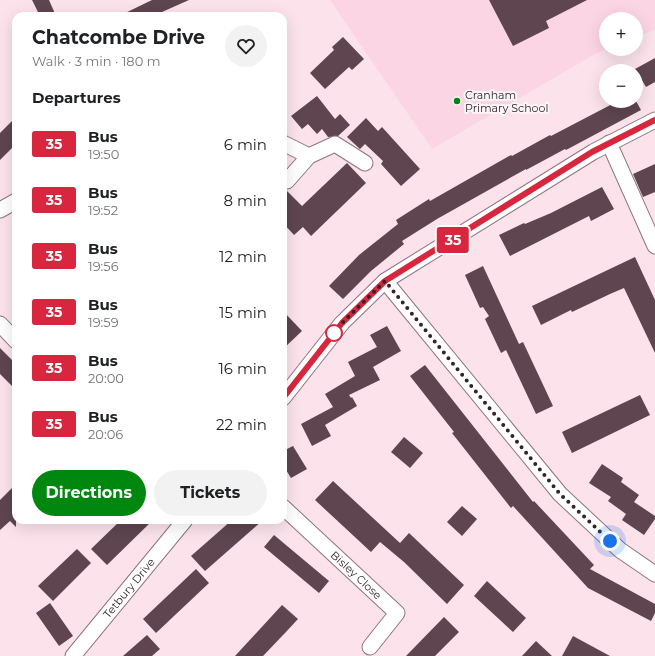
<!DOCTYPE html>
<html lang="en">
<head>
<meta charset="utf-8">
<style>
	body { margin:0; font-family:Montserrat,sans-serif; background:#f2f2f2; color:#202124; height:100vh; display:flex; flex-direction:column; font-size:15px; white-space:nowrap }
	* { box-sizing:border-box; margin:0 }
	p { font-size:13px; color:#757577 }
	.icon { flex:none; width:22px; height:22px; fill:none; stroke:currentColor; stroke-width:2; stroke-linecap:round; stroke-linejoin:round }
	.map { position:relative; flex:1; overflow:hidden }
	.drawer { position:absolute; left:12px; top:12px; width:275px; height:512px; display:flex; flex-direction:column; background:#fff; border-radius:12px; box-shadow:0 4px 16px #0002 }
	.drawer>* { flex:none }
	.badge { padding:0 8px; border-radius:3px; font-size:14px; line-height:26px }
	.buttons { position:absolute; left:599px; top:12px; display:grid; gap:8px }
	.buttons a { display:grid; place-items:center; width:44px; height:44px; border-radius:50%; background:#fff; box-shadow:0 4px 16px #0002; font-size:20px }
	.you { position:absolute; width:20px; height:20px; margin:-10px; border:3px solid #fff; border-radius:50%; background:#1a73e8; box-shadow:0 0 0 6px #1a73e833 }
	.map>.badge { position:absolute; translate:-50% -50%; box-shadow:0 0 0 2px #fff }
	h2 { padding:0 20px; font-size:15px; line-height:36px }
	.round { display:grid; place-items:center; flex:none; width:42px; height:42px; border-radius:21px; background:#f2f2f2 }
	.overview { display:flex; align-items:center; justify-content:space-between; height:68px; padding:0 20px }
	h1 { font-size:19px; font-weight:700; line-height:30px }
	.primary-button { display:flex; gap:8px; margin-top:auto; padding:8px 20px }
	.primary-button a { flex:1; height:46px; border-radius:24px; background:#008710; color:#fff; font-size:16px; font-weight:700; line-height:46px; text-align:center }
	.primary-button a+a { background:#f2f2f2; color:#202124 }
	ul { padding:0; list-style:none }
	li { display:flex; align-items:center; gap:12px; height:56px; padding:0 20px }
	li div { flex:1 }
	li b { display:block; font-size:15px }
	li em { font-style:normal }
	li .badge { min-width:44px; font-weight:700; text-align:center }
	.map>svg:first-child { display:block }
	.built { fill:#fcd5e4 }
	.building { fill:#5e454f }
	.lines { fill:none; stroke-linecap:round; stroke-linejoin:round }
	.minor-casing { stroke:#8f747e; stroke-width:17 }
	.minor { stroke:#fff; stroke-width:15 }
	.line-casing { stroke:#fff; stroke-width:9 }
	.line { stroke:#d7263d; stroke-width:6 }
	.walk { stroke:#31252a; stroke-width:4; stroke-dasharray:0 7.2 }
	.poi-dot { fill:#008710; stroke:#fcf5f7; stroke-width:1.5 }
	.stop-dot { fill:#fff; stroke:#d7263d; stroke-width:2 }
	.labels { text-anchor:middle; dominant-baseline:central; stroke-width:4; stroke-linejoin:round; paint-order:stroke }
	.poi-label { font-size:11px; fill:#31252a; stroke:#fcf5f7; text-anchor:start }
	.street-label { font-size:11px; fill:#31252a; stroke:#fcf5f7 }
</style>
</head>
<body>
<div class="map">
<svg width="655" height="656" viewBox="0 0 655 656">
	<rect width="100%" height="100%" fill="#fbe2eb"/>
	<path class="built" d="M 330,0 L 655,0 L 655,30 L 636,37 L 636,19 L 606,19 L 606,49 L 597,53 L 432,149 Z"/>
	<g class="building">
		<path d="M 32,0 L 49,0 L 56,16 L 40,16 Z"/>
		<path d="M 152,0 L 189,0 L 153,16 L 119,16 Z"/>
		<path d="M 489,0 L 587,0 L 546,21 L 549,28 L 513,46 Z"/>
		<path d="M 343,37 L 364,59 L 352,70 L 349,67 L 325,89 L 310,73 L 334,50 L 332,47 Z"/>
		<path d="M 655,58 L 655,82 L 646,87 L 635,69 Z"/>
		<path d="M 317,96 L 335,119 L 340,114 L 350,125 L 338,136 L 328,137 L 322,129 L 317,134 L 308,124 L 302,129 L 291,116 Z"/>
		<path d="M 618,101 L 636,101 L 641,110 L 566,150 L 565,149 L 526,170 L 526,169 L 437,219 L 402,241 L 404,244 L 371,271 L 343,299 L 329,286 L 359,255 L 398,224 L 396,220 L 429,199 L 430,201 L 511,155 L 512,156 L 550,135 L 551,136 Z"/>
		<path d="M 16,117 L 16,144 L 0,160 L 0,133 Z"/>
		<path d="M 366,118 L 378,131 L 382,127 L 420,169 L 401,186 L 381,164 L 383,161 L 365,144 L 360,149 L 347,137 Z"/>
		<path d="M 347,163 L 366,183 L 311,236 L 303,227 L 294,235 L 283,223 L 283,189 L 286,190 L 302,206 Z"/>
		<path d="M 655,164 L 655,192 L 643,197 L 633,174 Z"/>
		<path d="M 602,187 L 614,209 L 591,221 L 589,216 L 510,256 L 499,235 L 524,223 L 525,224 L 551,213 Z"/>
		<path d="M 635,257 L 655,300 L 655,353 L 624,288 L 610,294 L 572,312 L 571,310 L 541,325 L 532,306 Z"/>
		<path d="M 483,266 L 519,344 L 523,342 L 553,406 L 536,414 L 506,350 L 501,353 L 485,319 L 489,316 L 483,307 L 480,308 L 465,275 Z"/>
		<path d="M 283,311 L 302,331 L 283,349 Z"/>
		<path d="M 387,326 L 401,351 L 373,367 L 380,380 L 349,395 L 351,398 L 352,397 L 357,406 L 325,425 L 331,436 L 312,446 L 301,424 L 333,407 L 325,394 L 355,376 L 348,362 L 377,347 L 370,335 Z"/>
		<path d="M 0,348 L 16,364 L 16,390 L 0,374 Z"/>
		<path d="M 425,365 L 533,502 L 534,501 L 594,565 L 590,569 L 655,604 L 655,613 L 651,621 L 588,588 L 513,506 L 511,508 L 452,433 L 454,432 L 410,376 Z"/>
		<path d="M 640,395 L 650,415 L 572,453 L 562,432 Z"/>
		<path d="M 404,437 L 423,453 L 410,468 L 391,452 Z"/>
		<path d="M 293,446 L 307,469 L 291,478 L 283,465 L 283,451 Z"/>
		<path d="M 602,464 L 623,478 L 621,482 L 639,495 L 634,502 L 655,516 L 655,519 L 644,535 L 622,520 L 626,514 L 608,501 L 611,497 L 589,483 Z"/>
		<path d="M 333,481 L 400,543 L 409,533 L 464,585 L 447,604 L 404,562 L 380,542 L 371,552 L 315,500 Z"/>
		<path d="M 16,484 L 16,527 L 10,521 L 0,530 L 0,500 Z"/>
		<path d="M 462,506 L 477,519 L 462,536 L 447,522 Z"/>
		<path d="M 121,520 L 153,520 L 107,565 L 91,549 Z"/>
		<path d="M 232,520 L 263,520 L 205,571 L 191,556 Z"/>
		<path d="M 274,535 L 329,581 L 319,593 L 264,547 Z"/>
		<path d="M 77,549 L 91,563 L 53,601 L 38,586 Z"/>
		<path d="M 196,569 L 209,583 L 156,633 L 143,619 Z"/>
		<path d="M 487,581 L 526,618 L 513,632 L 474,596 Z"/>
		<path d="M 50,603 L 73,636 L 59,646 L 36,613 Z"/>
		<path d="M 282,605 L 298,619 L 285,633 L 263,656 L 235,656 Z"/>
		<path d="M 444,617 L 459,632 L 435,656 L 406,656 Z"/>
		<path d="M 147,635 L 160,649 L 152,656 L 123,656 Z"/>
		<path d="M 573,636 L 610,656 L 562,656 Z"/>
		<path d="M 536,641 L 552,656 L 522,656 Z"/>
	</g>
	<g class="lines">
		<defs>
			<g id="minor">
				<path d="M 283,143 L 309,156"/>
				<path d="M 609,143 L 655,246"/>
				<path d="M 287,181 L 309,156 L 335,144 L 365,163"/>
				<path d="M 0,210 L 16,201"/>
				<path d="M 385,281 L 560,494 L 620,550 L 655,574"/>
				<path d="M 0,324 L 16,341"/>
				<path d="M 283,398 L 342,323 L 385,281 L 593,152 L 655,120"/>
				<path id="s1" d="M 283,507 L 397,613 L 370,647"/>
				<path id="s2" d="M 73,656 L 185,520"/>
			</g>
		</defs>
		<use href="#minor" class="minor-casing"/>
		<use href="#minor" class="minor"/>
	</g>
	<g class="lines">
		<defs>
			<path id="line" d="M 283,398 L 342,323 L 385,281 L 592,152 L 655,120"/>
		</defs>
		<use href="#line" class="line-casing"/>
		<use href="#line" class="line"/>
		<path class="walk" d="M 334,333 L 332,336 L 342,323 L 385,281 L 560,494 L 610,541"/>
	</g>
	<circle class="poi-dot" cx="457" cy="101" r="4"/>
	<circle class="stop-dot" cx="334" cy="333" r="8"/>
	<g class="labels">
		<g class="poi-label">
			<text x="465" y="95">Cranham<tspan x="465" dy="13">Primary School</tspan></text>
		</g>
		<g class="street-label">
			<text stroke="none"><textPath href="#s1" startOffset="100">Bisley Close</textPath></text>
			<text stroke="none"><textPath href="#s2" startOffset="88">Tetbury Drive</textPath></text>
		</g>
	</g>
</svg>
<div class="buttons">
<a>+</a>
<a>−</a>
</div>
<div class="you" style="left:610px;top:541px"></div>
<b class="badge" style="left:453px;top:240px;background:#d7263d;color:#fff">35</b>
<section class="drawer">
<div class="overview"><div><h1>Chatcombe Drive</h1><p>Walk · 3 min · 180 m</p></div><a class="round"><svg class="icon" aria-label="heart" viewBox="0 0 24 24"><path d="M12 20l-8-8c-3-5 5-10 8-4 3-6 11-1 8 4z"/></svg></a></div>
<h2>Departures</h2>
<ul>
<li><span class="badge" style="background:#d7263d;color:#fff">35</span><div><b>Bus</b><p>19:50</p></div><em>6 min</em></li>
<li><span class="badge" style="background:#d7263d;color:#fff">35</span><div><b>Bus</b><p>19:52</p></div><em>8 min</em></li>
<li><span class="badge" style="background:#d7263d;color:#fff">35</span><div><b>Bus</b><p>19:56</p></div><em>12 min</em></li>
<li><span class="badge" style="background:#d7263d;color:#fff">35</span><div><b>Bus</b><p>19:59</p></div><em>15 min</em></li>
<li><span class="badge" style="background:#d7263d;color:#fff">35</span><div><b>Bus</b><p>20:00</p></div><em>16 min</em></li>
<li><span class="badge" style="background:#d7263d;color:#fff">35</span><div><b>Bus</b><p>20:06</p></div><em>22 min</em></li>
</ul>
<div class="primary-button"><a>Directions</a><a>Tickets</a></div>
</section>
</div>
</body>
</html>
